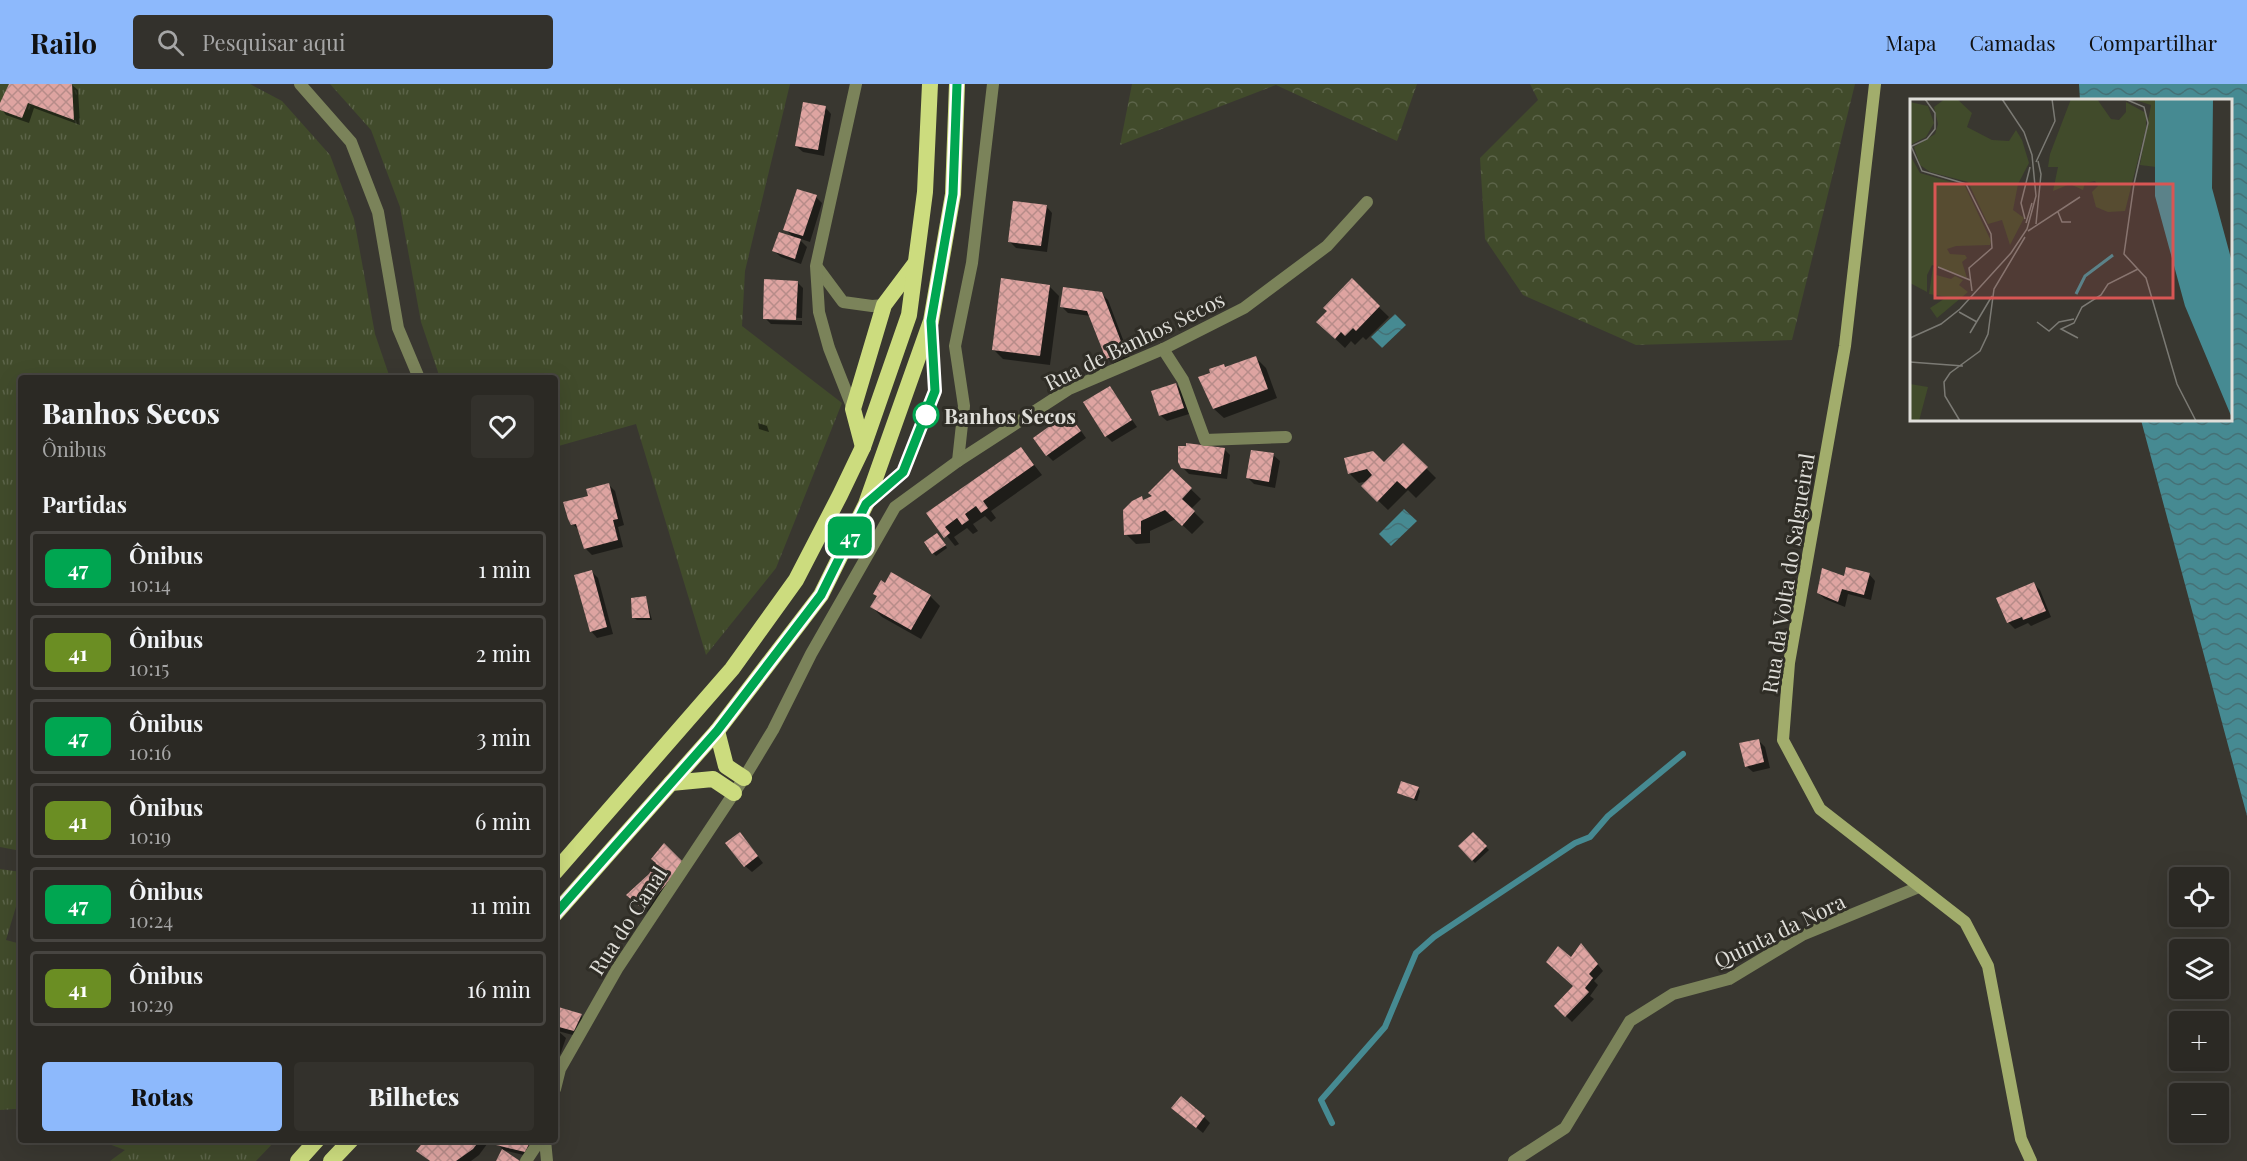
<!DOCTYPE html>
<html lang="pt">
<head>
<meta charset="utf-8">
<style>
	body { margin:0; font-family:"Playfair Display",serif; background:#33312c; color:#f1f3f6; height:100vh; display:flex; flex-direction:column; font-size:22px; white-space:nowrap }
	* { box-sizing:border-box; margin:0 }
	p { font-size:20px; color:#a6a6a6 }
	.icon { flex:none; width:33px; height:33px; fill:none; stroke:currentColor; stroke-width:2; stroke-linecap:round; stroke-linejoin:round }
	.map { position:relative; flex:1; overflow:hidden }
	.drawer { position:absolute; left:18px; top:291px; width:540px; height:768px; display:flex; flex-direction:column; background:#2b2924; border-radius:6px; box-shadow:0 6px 24px #0002,0 0 0 2px #474541 }
	.drawer>* { flex:none }
	.badge { padding:0 12px; border-radius:9px; font-size:21px; line-height:39px }
	.buttons { position:absolute; left:2169px; top:783px; display:grid; gap:12px }
	.buttons a { display:grid; place-items:center; width:60px; height:60px; border-radius:6px; background:#2b2924; box-shadow:0 6px 24px #0002,0 0 0 2px #474541; font-size:30px }
	.map>.badge { position:absolute; translate:-50% -50%; box-shadow:0 0 0 3px #fff }
	h2 { padding:0 24px; font-size:22px; line-height:54px }
	.round { display:grid; place-items:center; flex:none; width:63px; height:63px; border-radius:6px; background:#33312c }
	.headline { display:flex; align-items:center; justify-content:space-between; height:102px; padding:0 24px }
	h1 { font-size:28px; font-weight:800; line-height:45px }
	.cta { display:flex; gap:12px; margin-top:auto; padding:12px 24px }
	.cta a { flex:1; height:69px; border-radius:6px; background:#8db9fc; color:#111; font-size:24px; font-weight:800; line-height:69px; text-align:center }
	.cta a+a { background:#33312c; color:#f1f3f6 }
	ul { padding:0; list-style:none }
	li { display:flex; align-items:center; gap:18px; height:75px; margin:0 12px 9px; padding:0 12px; border:3px solid #474541; border-radius:6px }
	li div { flex:1 }
	li b { display:block; font-size:22px }
	li em { font-style:normal }
	li .badge { min-width:66px; font-weight:700; text-align:center }
	header { display:flex; align-items:center; gap:36px; box-sizing:border-box; height:84px; padding:0 30px; background:#8db9fc; color:#111 }
	header strong { font-size:28px }
	nav { display:flex; gap:33px; margin-inline-start:auto; font-size:21px }
	.search { width:420px; height:54px; background:#33312c; display:flex; align-items:center; gap:15px; box-sizing:border-box; padding:0 21px; border-radius:6px; color:#a6a6a6; font-size:22px }
	.map>svg:first-child { display:block }
	.grass { fill:url(#grass-tufts) }
	.forest { fill:url(#forest-crowns) }
	.water { fill:url(#water-waves) }
	.shadow { fill:#0007 }
	.lines { fill:none; stroke-linecap:round; stroke-linejoin:round }
	.stream { stroke:#468a92; stroke-width:6 }
	.building { fill:url(#building-cross-hatch) }
	.minor { stroke:#7b835a; stroke-width:12 }
	.tertiary { stroke:#7b835a; stroke-width:12 }
	.secondary { stroke:#a2ad6c; stroke-width:12 }
	.trunk { stroke:#ccdc7e; stroke-width:16 }
	.line-casing { stroke:#fff; stroke-width:14 }
	.line { stroke:#00a651; stroke-width:9 }
	.stop-dot { fill:#fff; stroke:#00a651; stroke-width:3 }
	.labels { text-anchor:middle; dominant-baseline:central; stroke-width:6; stroke-linejoin:round; paint-order:stroke }
	.street-label { font-size:21px; fill:#dfded9; stroke:#2f2d26 }
	.stop-label { font-size:21px; font-weight:bold; fill:#dfded9; stroke:#2f2d26; text-anchor:start }
	.inset-river { fill:none; stroke:#468a92; stroke-width:3 }
	.inset-road { fill:none; stroke:#7b7a74; stroke-width:1.5 }
	.view { fill:#d85654; fill-opacity:0.15; stroke:#d85654; stroke-width:3 }
	.inset-edge { fill:none; stroke:#dfded9; stroke-width:3 }
</style>
</head>
<body>
<header>
<strong>Railo</strong>
<div class="search"><svg class="icon" aria-label="search" viewBox="0 0 24 24"><circle cx="10" cy="10" r="6"/><path d="M15 15l6 6"/></svg>Pesquisar aqui</div>
<nav><a>Mapa</a><a>Camadas</a><a>Compartilhar</a></nav>
</header>
<div class="map">
<svg width="2247" height="1077" viewBox="0 0 2247 1077">
	<defs>
		<pattern id="grass-tufts" width="24" height="20" patternUnits="userSpaceOnUse" patternTransform="scale(1.5)"><rect width="24" height="20" fill="#414b2b"/><path d="M3 7l-1-3M5 7V3M7 7l1-3M15 17l-1-3M17 17v-4M19 17l1-3" fill="none" stroke="#5c6449"/></pattern>
		<pattern id="forest-crowns" width="20" height="18" patternUnits="userSpaceOnUse" patternTransform="scale(1.5)"><rect width="20" height="18" fill="#414b2b"/><path d="M2 6a3 3 0 1 1 6 0M12 15a3 3 0 1 1 6 0" fill="none" stroke="#5c6449"/></pattern>
		<pattern id="water-waves" width="16" height="10" patternUnits="userSpaceOnUse" patternTransform="scale(1.5)"><rect width="16" height="10" fill="#468a92"/><path d="M0 5q4-4 8 0t8 0" fill="none" stroke="#457176"/></pattern>
		<pattern id="building-cross-hatch" width="8" height="8" patternUnits="userSpaceOnUse" patternTransform="scale(1.5)"><rect width="8" height="8" fill="#dea4a1"/><path d="M0 0l8 8M0 8l8-8" fill="none" stroke="#b78c89"/></pattern>
	</defs>
	<rect width="100%" height="100%" fill="#393730"/>
	<g class="grass">
		<path d="M 0,0 L 250,0 L 282,17 L 330,71 L 354,135 L 375,250 L 390,294 L 21,294 L 21,767 L 0,763 Z"/>
		<path d="M 330,0 L 790,0 L 745,187 L 742,242 L 842,319 L 776,484 L 706,571 L 636,340 L 555,363 L 555,294 L 440,294 L 421,238 L 400,123 L 371,46 Z"/>
		<path d="M 0,785 L 21,788 L 21,806 L 6,856 L 21,860 L 21,1027 L 15,1025 L 0,1026 Z"/>
		<path d="M 98,1056 L 276,1056 L 256,1077 L 110,1077 L 125,1066 Z"/>
	</g>
	<g class="forest">
		<path d="M 1132,0 L 1417,0 L 1397,57 L 1276,1 L 1120,61 Z"/>
		<path d="M 1530,0 L 1855,0 L 1792,256 L 1636,261 L 1523,211 L 1485,155 L 1480,74 L 1538,16 Z"/>
	</g>
	<g class="water">
		<path d="M 2079,0 L 2247,0 L 2247,732 L 2141,336 L 2230,336 L 2230,16 L 2080,16 Z"/>
		<path d="M 1395,230 L 1406,241 L 1382,264 L 1371,253 Z"/>
		<path d="M 1404,425 L 1417,437 L 1391,462 L 1379,450 Z"/>
	</g>
	<g class="shadow">
		<path d="M 10,0 L 71,0 L 78,6 L 80,41 L 34,24 L 29,39 L 6,31 L 0,23 Z"/>
		<path d="M 825,23 L 831,30 L 824,72 L 803,68 L 796,62 Z"/>
		<path d="M 816,113 L 822,119 L 810,158 L 798,154 L 807,163 L 801,180 L 781,173 L 774,167 L 795,155 L 785,145 Z"/>
		<path d="M 1046,122 L 1052,129 L 1047,168 L 1016,164 L 1010,158 Z"/>
		<path d="M 1352,197 L 1389,233 L 1366,256 L 1363,253 L 1355,261 L 1351,257 L 1345,264 L 1328,248 L 1329,227 Z"/>
		<path d="M 797,198 L 803,204 L 802,234 L 769,233 L 769,236 L 802,237 L 802,241 L 771,240 L 765,234 Z"/>
		<path d="M 1049,202 L 1059,212 L 1050,281 L 1003,275 L 993,265 Z"/>
		<path d="M 1101,209 L 1108,216 L 1130,274 L 1114,280 L 1107,274 L 1091,232 L 1068,229 L 1062,223 Z"/>
		<path d="M 1256,274 L 1266,284 L 1277,314 L 1224,334 L 1214,325 L 1224,281 L 1227,284 Z"/>
		<path d="M 1176,300 L 1182,307 L 1189,330 L 1167,337 L 1160,331 Z"/>
		<path d="M 1110,304 L 1137,343 L 1112,358 L 1106,352 Z"/>
		<path d="M 1074,337 L 1086,354 L 1053,377 L 1047,371 Z"/>
		<path d="M 758,339 L 767,342 L 769,348 L 759,345 Z"/>
		<path d="M 1403,361 L 1436,394 L 1416,414 L 1408,406 L 1388,426 L 1363,402 L 1368,397 L 1359,399 L 1349,389 L 1384,380 Z"/>
		<path d="M 1021,364 L 1042,391 L 991,427 L 996,434 L 991,438 L 985,432 L 973,440 L 978,447 L 973,450 L 967,444 L 954,453 L 959,460 L 955,462 L 929,430 Z"/>
		<path d="M 1224,365 L 1230,371 L 1227,395 L 1189,390 L 1182,383 Z"/>
		<path d="M 1273,371 L 1280,377 L 1275,404 L 1254,400 L 1248,394 Z"/>
		<path d="M 1172,387 L 1201,415 L 1191,425 L 1204,438 L 1192,450 L 1176,435 L 1150,447 L 1150,459 L 1136,460 L 1126,450 L 1142,414 L 1145,417 L 1154,413 Z"/>
		<path d="M 608,400 L 615,407 L 624,441 L 618,443 L 623,463 L 592,471 L 586,465 L 580,446 L 572,440 L 590,413 Z"/>
		<path d="M 940,453 L 947,464 L 936,472 L 933,469 Z"/>
		<path d="M 592,488 L 598,494 L 613,550 L 597,554 L 591,547 Z"/>
		<path d="M 892,490 L 930,512 L 940,522 L 921,555 L 882,533 L 872,523 Z"/>
		<path d="M 1869,490 L 1875,497 L 1871,516 L 1848,510 L 1845,523 L 1825,515 L 1818,509 L 1845,494 Z"/>
		<path d="M 2034,500 L 2040,506 L 2051,533 L 2031,542 L 2028,539 L 2015,545 L 2008,538 Z"/>
		<path d="M 646,514 L 652,536 L 637,536 L 634,534 Z"/>
		<path d="M 1758,656 L 1765,663 L 1770,684 L 1753,688 L 1746,682 Z"/>
		<path d="M 1418,704 L 1420,707 L 1417,717 L 1398,708 Z"/>
		<path d="M 1473,750 L 1489,766 L 1475,779 L 1460,763 Z"/>
		<path d="M 746,757 L 763,779 L 752,788 L 745,782 Z"/>
		<path d="M 676,794 L 647,828 L 628,811 Z"/>
		<path d="M 1587,867 L 1603,887 L 1594,897 L 1598,901 L 1590,912 L 1594,915 L 1572,938 L 1556,922 L 1574,902 L 1572,875 Z"/>
		<path d="M 555,924 L 581,932 L 587,938 L 580,953 L 558,947 L 566,954 L 555,985 Z"/>
		<path d="M 1180,1030 L 1204,1033 L 1210,1039 L 1203,1049 Z"/>
		<path d="M 427,1056 L 490,1056 L 479,1071 L 471,1077 L 430,1077 Z"/>
		<path d="M 499,1056 L 539,1056 L 532,1073 L 503,1066 L 498,1060 Z"/>
	</g>
	<g class="lines">
		<path class="stream" d="M 1332,1039 L 1321,1016 L 1385,943 L 1416,869 L 1434,853 L 1575,759 L 1590,753 L 1608,732 L 1683,670"/>
	</g>
	<g class="building">
		<path d="M 9,0 L 72,0 L 74,36 L 28,19 L 22,34 L 0,26 L 0,19 Z"/>
		<path d="M 803,18 L 826,22 L 818,66 L 795,62 Z"/>
		<path d="M 797,105 L 817,111 L 803,152 L 783,146 Z"/>
		<path d="M 1013,117 L 1047,121 L 1041,162 L 1008,158 Z"/>
		<path d="M 779,148 L 801,155 L 795,175 L 772,167 Z"/>
		<path d="M 1001,194 L 1050,201 L 1040,272 L 992,266 Z"/>
		<path d="M 1352,194 L 1380,222 L 1356,247 L 1353,244 L 1345,252 L 1341,248 L 1335,255 L 1316,238 L 1327,227 L 1323,224 Z"/>
		<path d="M 764,195 L 798,197 L 796,236 L 763,235 Z"/>
		<path d="M 1063,203 L 1102,208 L 1125,268 L 1106,275 L 1087,227 L 1060,223 Z"/>
		<path d="M 1256,272 L 1268,305 L 1213,325 L 1198,293 L 1210,289 L 1209,285 L 1224,280 L 1225,283 Z"/>
		<path d="M 1176,299 L 1184,324 L 1159,332 L 1151,307 Z"/>
		<path d="M 1110,302 L 1132,336 L 1105,353 L 1083,318 Z"/>
		<path d="M 1068,329 L 1081,347 L 1046,372 L 1033,354 Z"/>
		<path d="M 1186,359 L 1225,364 L 1221,390 L 1181,384 L 1178,378 L 1178,362 L 1186,362 Z"/>
		<path d="M 1403,359 L 1428,383 L 1406,405 L 1397,397 L 1377,418 L 1361,402 L 1372,391 L 1367,385 L 1348,390 L 1344,374 L 1373,367 L 1384,378 Z"/>
		<path d="M 1021,363 L 1034,381 L 983,417 L 988,424 L 981,429 L 976,422 L 965,430 L 969,436 L 962,441 L 957,434 L 945,443 L 950,449 L 944,454 L 926,429 Z"/>
		<path d="M 1251,366 L 1274,369 L 1269,398 L 1246,394 Z"/>
		<path d="M 1172,385 L 1192,404 L 1182,415 L 1195,427 L 1182,442 L 1165,426 L 1141,437 L 1141,450 L 1124,451 L 1123,426 L 1132,417 L 1142,412 L 1143,416 L 1152,412 L 1148,409 Z"/>
		<path d="M 609,399 L 618,435 L 613,436 L 618,456 L 584,465 L 576,440 L 571,441 L 568,435 L 563,418 L 588,412 L 586,405 Z"/>
		<path d="M 937,449 L 946,461 L 932,470 L 924,458 Z"/>
		<path d="M 1846,483 L 1870,489 L 1864,511 L 1842,505 L 1838,518 L 1817,509 L 1822,484 L 1844,492 Z"/>
		<path d="M 592,486 L 607,543 L 590,548 L 574,491 Z"/>
		<path d="M 891,488 L 931,511 L 911,546 L 870,523 L 877,512 L 873,510 L 881,496 L 885,499 Z"/>
		<path d="M 2034,498 L 2046,527 L 2023,536 L 2022,533 L 2007,539 L 1996,514 Z"/>
		<path d="M 646,512 L 650,534 L 632,534 L 631,514 Z"/>
		<path d="M 1759,655 L 1764,678 L 1745,683 L 1739,659 Z"/>
		<path d="M 1401,697 L 1419,703 L 1414,715 L 1397,709 Z"/>
		<path d="M 740,748 L 758,772 L 744,783 L 725,759 Z"/>
		<path d="M 1473,748 L 1487,762 L 1472,777 L 1458,762 Z"/>
		<path d="M 664,759 L 682,777 L 673,792 L 644,826 L 626,811 L 649,790 L 656,779 L 651,775 Z"/>
		<path d="M 1581,859 L 1598,880 L 1589,890 L 1593,894 L 1585,904 L 1589,908 L 1565,933 L 1554,922 L 1573,902 L 1546,878 L 1558,862 L 1571,873 Z"/>
		<path d="M 555,922 L 582,930 L 574,947 L 555,942 Z"/>
		<path d="M 1181,1012 L 1205,1032 L 1196,1044 L 1171,1024 Z"/>
		<path d="M 425,1056 L 480,1056 L 473,1065 L 456,1077 L 430,1077 L 416,1067 Z"/>
		<path d="M 497,1056 L 531,1056 L 525,1068 L 496,1061 Z"/>
		<path d="M 502,1065 L 520,1077 L 496,1077 Z"/>
	</g>
	<g class="lines">
		<g class="minor">
			<path d="M 817,183 L 843,218 L 872,222 L 884,221"/>
			<path d="M 1163,265 L 1183,296 L 1205,356 L 1286,353"/>
			<path d="M 853,325 L 829,264 L 819,228 L 816,182 L 856,0"/>
			<path d="M 958,377 L 964,322 L 955,262 L 972,179 L 993,0"/>
			<path d="M 555,1005 L 560,985 L 617,885 L 744,694 L 773,646 L 811,570 L 895,423 L 958,377 L 1069,305 L 1163,265 L 1244,224 L 1327,162 L 1367,118"/>
			<path d="M 545,1056 L 547,1077"/>
			<path d="M 526,1077 L 540,1056"/>
			<path d="M 1514,1077 L 1565,1044 L 1630,937 L 1673,910 L 1729,895 L 1802,851 L 1919,803"/>
		</g>
		<path class="tertiary" d="M 300,0 L 351,58 L 378,128 L 398,244 L 419,294"/>
		<path class="secondary" d="M 1875,0 L 1845,262 L 1789,579 L 1783,656 L 1820,725 L 1965,838 L 1988,882 L 2021,1055 L 2031,1077"/>
		<g class="trunk">
			<path d="M 863,363 L 853,325 L 884,221 L 914,181"/>
			<path d="M 717,647 L 726,682 L 744,694"/>
			<path d="M 671,699 L 713,695 L 734,709"/>
			<path d="M 555,788 L 732,585 L 796,496 L 840,411 L 863,363 L 909,231 L 925,108 L 930,0"/>
			<path d="M 555,830 L 717,647 L 821,511 L 866,420 L 931,237 L 953,110 L 957,0"/>
			<path d="M 298,1077 L 317,1056"/>
			<path d="M 331,1077 L 351,1056"/>
		</g>
	</g>
	<g class="lines">
		<defs>
			<path id="line" d="M 555,830 L 717,647 L 821,511 L 866,420 L 903,388 L 935,307 L 931,237 L 953,110 L 957,0"/>
		</defs>
		<use href="#line" class="line-casing"/>
		<use href="#line" class="line"/>
	</g>
	<circle class="stop-dot" cx="926" cy="331" r="12"/>
	<g class="labels">
		<g class="street-label">
			<text transform="translate(1134 256) rotate(-26)">Rua de Banhos Secos</text>
			<text transform="translate(1787 489) rotate(-81)">Rua da Volta do Salgueiral</text>
			<text transform="translate(627 836) rotate(-57)">Rua do Canal</text>
			<text transform="translate(1779 846) rotate(-26)">Quinta da Nora</text>
		</g>
		<g class="stop-label">
			<text x="944" y="331">Banhos Secos</text>
		</g>
	</g>
	<g transform="translate(1910 15)">
		<rect width="322" height="322" fill="#393730"/>
		<path d="M 35,0 L 47,0 L 62,14 L 57,28 L 82,41 L 99,42 L 106,31 L 112,41 L 119,64 L 108,85 L 103,111 L 114,119 L 100,146 L 92,121 L 78,125 L 58,83 L 20,73 L 10,66 L 4,48 L 25,35 L 28,25 L 24,8 ZM 222,0 L 245,0 L 246,68 L 230,66 L 241,6 ZM 0,3 L 18,7 L 24,24 L 16,38 L 0,46 ZM 0,56 L 10,74 L 55,87 L 81,142 L 80,146 L 46,147 L 37,150 L 40,155 L 55,156 L 57,159 L 52,163 L 57,179 L 22,166 L 17,176 L 17,193 L 0,184 ZM 23,168 L 27,169 L 26,176 L 41,180 L 45,177 L 53,181 L 49,186 L 58,193 L 27,219 L 20,209 L 37,198 L 19,195 Z" fill="#414b2b"/>
		<path d="M 161,0 L 187,0 L 201,20 L 209,21 L 216,13 L 216,3 L 236,14 L 236,29 L 215,112 L 198,113 L 186,108 L 182,93 L 188,87 L 185,82 L 175,84 L 173,91 L 160,85 L 143,92 L 148,68 L 138,68 L 140,55 ZM 0,285 L 18,288 L 9,322 L 0,322 Z" fill="#414b2b"/>
		<path d="M 245,0 L 303,0 L 302,89 L 322,163 L 322,319 L 275,207 L 245,97 Z" fill="#468a92"/>
		<path class="inset-river" d="M 166,195 L 175,177 L 203,156"/>
		<path class="inset-road" d="M 215,0 L 234,8 L 238,24 L 224,85 L 214,155 L 236,179 L 267,285 L 286,322M 1,47 L 12,72 L 56,85 L 81,135 L 82,149 L 59,169 L 62,192M 0,48 L 17,40 L 25,30 L 25,14 L 15,0M 126,63 L 145,22 L 142,0M 148,113 L 152,123 L 161,123M 115,120 L 111,104 L 120,68M 116,124 L 122,104M 126,125 L 131,75 L 128,62M 118,132 L 170,98M 28,168 L 60,181M 49,213 L 67,223M 127,223 L 139,232 L 149,223 L 164,220M 60,234 L 82,197M 0,239 L 31,225 L 50,210 L 101,154 L 117,130 L 126,97 L 122,56 L 114,33 L 92,0M 168,239 L 151,230 L 164,224 L 172,208 L 191,196 L 198,185 L 228,170M 0,263 L 53,267M 50,322 L 35,297 L 34,283 L 40,274 L 70,252 L 78,235 L 84,190 L 115,138"/>
		<path class="view" d="M 25,85 L 263,85 L 263,199 L 25,199 Z"/>
		<rect width="322" height="322" class="inset-edge"/>
	</g>
</svg>
<div class="buttons">
<a><svg class="icon" aria-label="locate" viewBox="0 0 24 24"><circle cx="12" cy="12" r="6"/><path d="M12 2v4M12 18v4M2 12h4M18 12h4"/></svg></a>
<a><svg class="icon" aria-label="layers" viewBox="0 0 24 24"><path d="M12 4l9 5-9 5-9-5zM3 14l9 5 9-5"/></svg></a>
<a>+</a>
<a>−</a>
</div>
<b class="badge" style="left:850px;top:452px;background:#00a651;color:#fff">47</b>
<section class="drawer">
<div class="headline"><div><h1>Banhos Secos</h1><p>Ônibus</p></div><a class="round"><svg class="icon" aria-label="heart" viewBox="0 0 24 24"><path d="M12 20l-8-8c-3-5 5-10 8-4 3-6 11-1 8 4z"/></svg></a></div>
<h2>Partidas</h2>
<ul>
<li><span class="badge" style="background:#00a651;color:#fff">47</span><div><b>Ônibus</b><p>10:14</p></div><em>1 min</em></li>
<li><span class="badge" style="background:#6b8e23;color:#fff">41</span><div><b>Ônibus</b><p>10:15</p></div><em>2 min</em></li>
<li><span class="badge" style="background:#00a651;color:#fff">47</span><div><b>Ônibus</b><p>10:16</p></div><em>3 min</em></li>
<li><span class="badge" style="background:#6b8e23;color:#fff">41</span><div><b>Ônibus</b><p>10:19</p></div><em>6 min</em></li>
<li><span class="badge" style="background:#00a651;color:#fff">47</span><div><b>Ônibus</b><p>10:24</p></div><em>11 min</em></li>
<li><span class="badge" style="background:#6b8e23;color:#fff">41</span><div><b>Ônibus</b><p>10:29</p></div><em>16 min</em></li>
</ul>
<div class="cta"><a>Rotas</a><a>Bilhetes</a></div>
</section>
</div>
</body>
</html>
